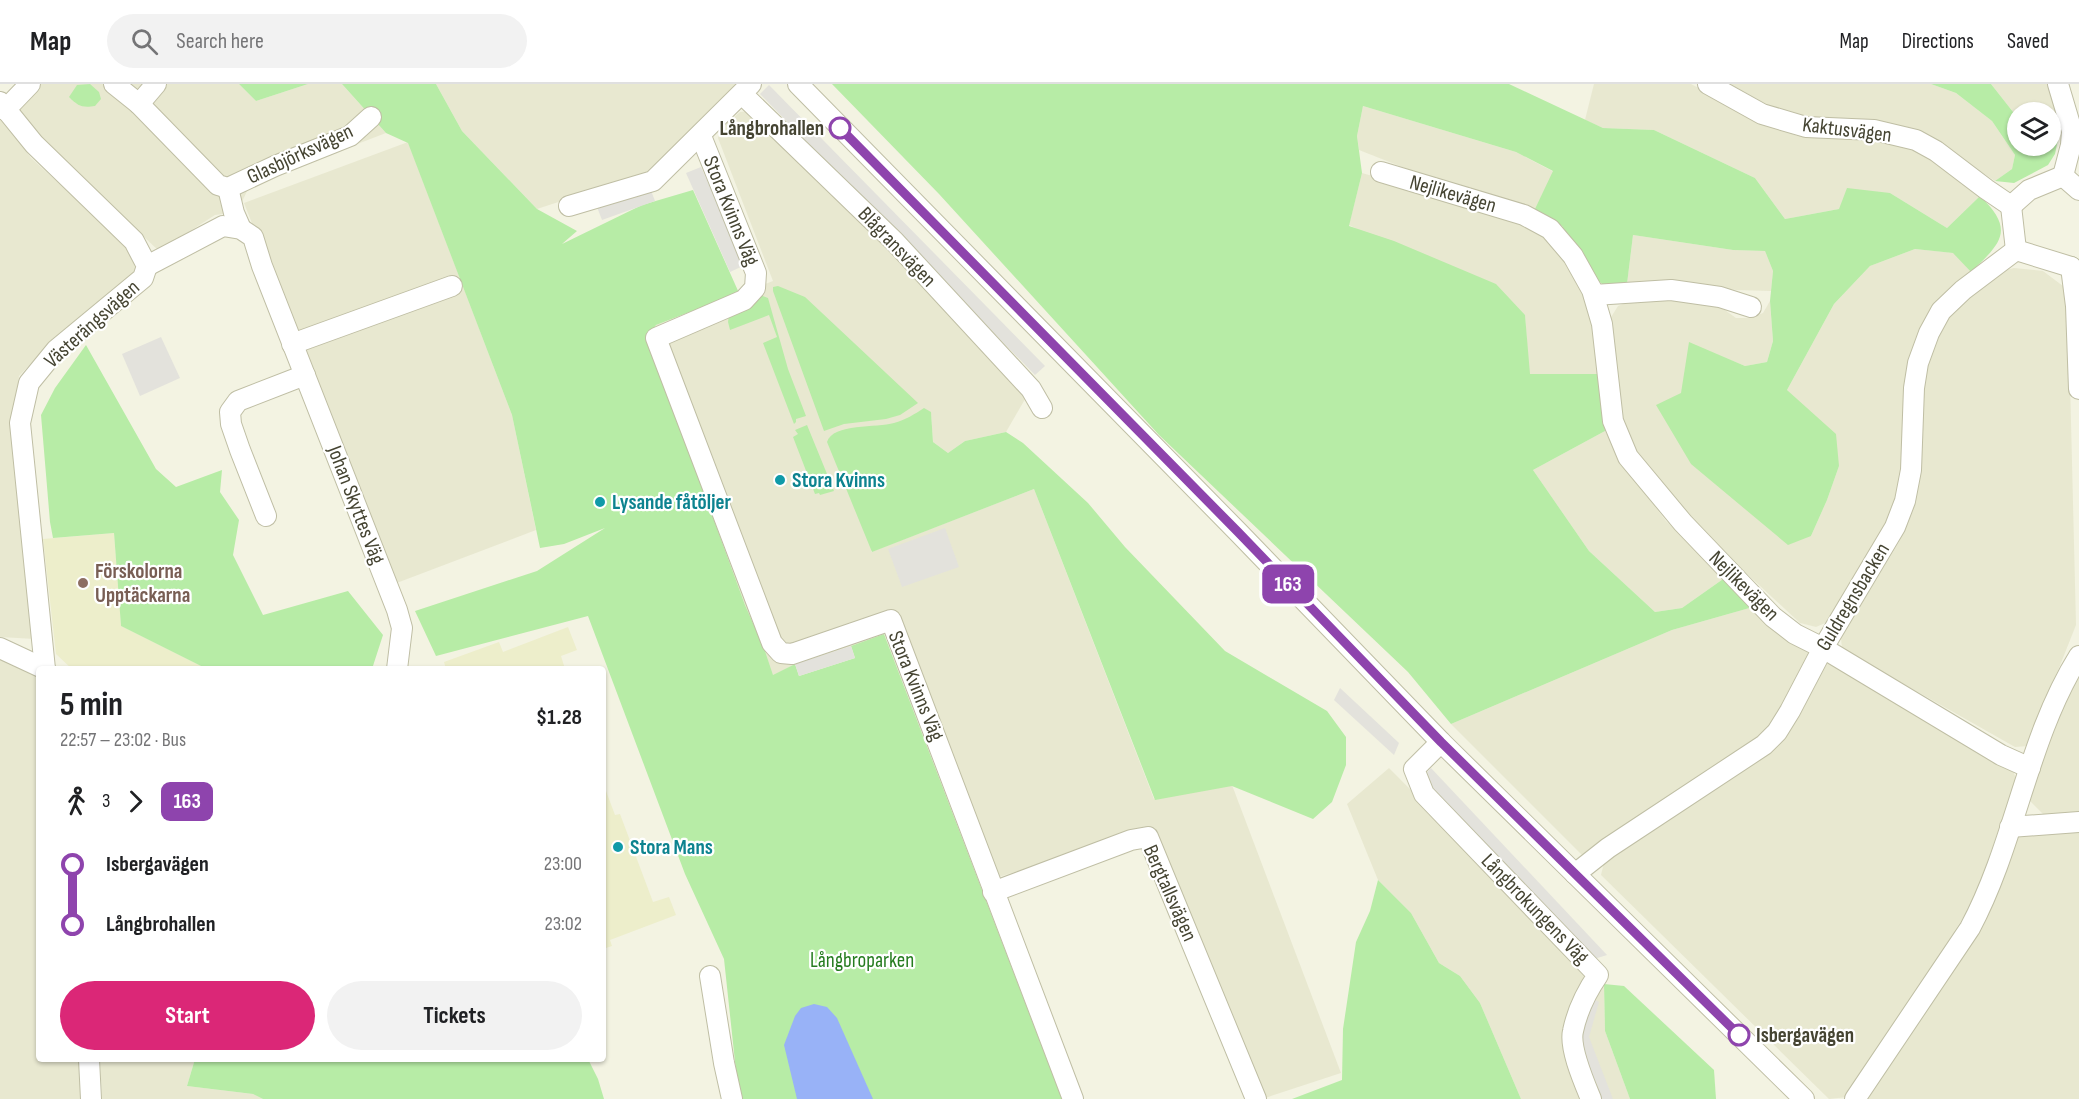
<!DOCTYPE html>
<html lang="en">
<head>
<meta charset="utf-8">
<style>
	body { margin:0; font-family:"Sofia Sans Condensed",sans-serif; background:#f2f2f2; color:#202124; height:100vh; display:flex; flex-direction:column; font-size:22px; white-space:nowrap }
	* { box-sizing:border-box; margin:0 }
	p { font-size:20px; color:#757577 }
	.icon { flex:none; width:33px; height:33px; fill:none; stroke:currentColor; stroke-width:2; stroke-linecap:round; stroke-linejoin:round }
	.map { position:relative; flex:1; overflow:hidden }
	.sheet { position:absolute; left:36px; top:582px; width:570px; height:396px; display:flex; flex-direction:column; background:#fff; border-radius:6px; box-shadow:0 2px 4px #0004 }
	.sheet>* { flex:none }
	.badge { padding:0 12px; border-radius:9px; font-size:21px; line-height:39px }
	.fabs { position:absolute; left:2007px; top:18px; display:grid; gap:12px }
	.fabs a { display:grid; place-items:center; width:54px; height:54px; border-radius:50%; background:#fff; box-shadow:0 2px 4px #0004; font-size:30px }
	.map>.badge { position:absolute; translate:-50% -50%; box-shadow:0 0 0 3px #fff }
	.legs { display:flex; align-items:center; gap:9px; height:66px; padding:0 24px; font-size:20px }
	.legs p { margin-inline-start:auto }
	.summary { display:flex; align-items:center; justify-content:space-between; height:102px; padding:0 24px }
	h1 { font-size:33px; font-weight:700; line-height:45px }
	.button { display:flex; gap:12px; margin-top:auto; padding:12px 24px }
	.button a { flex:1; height:69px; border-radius:36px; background:#db2777; color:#fff; font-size:24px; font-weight:700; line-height:69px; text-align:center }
	.button a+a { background:#f2f2f2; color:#202124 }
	ul { padding:0 24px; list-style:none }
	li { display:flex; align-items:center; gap:21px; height:60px; font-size:22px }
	li i { display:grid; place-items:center; width:9px; height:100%; margin:0 8px; background:currentColor }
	li i::after { content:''; width:15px; height:15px; margin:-8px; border:4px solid; border-radius:50%; background:#fff }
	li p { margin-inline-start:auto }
	li:first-child i { background:linear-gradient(#0000 50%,currentColor 0) }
	li:last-child i { background:linear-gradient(currentColor 50%,#0000 0) }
	header { display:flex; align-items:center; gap:36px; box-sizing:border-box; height:84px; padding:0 30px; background:#fff; border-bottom:2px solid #e0e0e0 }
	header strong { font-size:28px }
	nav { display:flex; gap:33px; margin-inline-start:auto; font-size:21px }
	.search { width:420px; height:54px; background:#f2f2f2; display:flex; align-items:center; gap:15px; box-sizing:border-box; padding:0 21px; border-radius:33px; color:#757577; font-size:22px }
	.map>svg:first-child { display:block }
	.residential { fill:#e8e8d0 }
	.education { fill:#edeecb }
	.green { fill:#b7eca6 }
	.parking { fill:#e3e2dc }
	.water { fill:#98b2f7 }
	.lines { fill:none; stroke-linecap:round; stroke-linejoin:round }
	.minor-casing { stroke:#bfbea4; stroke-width:22 }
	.minor { stroke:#fff; stroke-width:20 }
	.line-1-casing { stroke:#fff; stroke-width:14 }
	.line-1 { stroke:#8e44ad; stroke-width:9 }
	.stop-1-dot { fill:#fff; stroke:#8e44ad; stroke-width:3 }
	.culture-dot { fill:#0f9aa8; stroke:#fff; stroke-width:2 }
	.education-dot { fill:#8d6e63; stroke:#fff; stroke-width:2 }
	.labels { text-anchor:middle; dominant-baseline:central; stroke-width:4.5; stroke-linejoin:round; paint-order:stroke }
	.stop-label { font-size:21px; font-weight:bold; fill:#454432; stroke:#fff; text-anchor:end }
	.street-label { font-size:21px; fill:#454432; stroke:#fff }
	.culture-label { font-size:21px; font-weight:bold; fill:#0d838f; stroke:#fff; text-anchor:start }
	.education-label { font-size:21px; font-weight:bold; fill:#785e54; stroke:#fff; text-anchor:start }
	.park-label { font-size:21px; fill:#267c20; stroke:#fff }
</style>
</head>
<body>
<header>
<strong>Map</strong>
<div class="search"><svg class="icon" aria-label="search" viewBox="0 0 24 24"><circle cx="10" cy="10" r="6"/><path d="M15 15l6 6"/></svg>Search here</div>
<nav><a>Map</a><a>Directions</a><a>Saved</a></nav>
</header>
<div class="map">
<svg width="2079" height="1015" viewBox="0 0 2079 1015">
	<rect width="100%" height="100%" fill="#f3f3e2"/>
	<g class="residential">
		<path d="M 17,0 L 239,0 L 256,17 L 308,0 L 342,0 L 386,49 L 250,101 L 237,128 L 215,131 L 159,167 L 42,57 L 4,16 Z"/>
		<path d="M 436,0 L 740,0 L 650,88 L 537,125 L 462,47 Z"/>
		<path d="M 1594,0 L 1691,0 L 1760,36 L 1797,52 L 1876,55 L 1914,62 L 1980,112 L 1947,144 L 1890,109 L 1839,125 L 1785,135 L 1755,94 L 1654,46 L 1603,44 L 1585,36 Z"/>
		<path d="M 1730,0 L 1931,0 L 1956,9 L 1992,37 L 2015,71 L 2012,85 L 1995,97 L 1944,63 L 1805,35 L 1780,28 Z"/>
		<path d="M 1991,0 L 2052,0 L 2061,41 L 2051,44 L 2050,28 L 2018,28 L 2017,33 Z"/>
		<path d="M 1363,22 L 1516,68 L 1554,88 L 1534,127 L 1458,105 L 1359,66 L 1357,52 Z"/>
		<path d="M 750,27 L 890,163 L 1028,310 L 1006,348 L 965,357 L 948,369 L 933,358 L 931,329 L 871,468 L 1034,405 L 1154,715 L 1232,701 L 1341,989 L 1262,1015 L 1147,747 L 989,796 L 898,545 L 851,562 L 795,580 L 773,592 L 764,564 L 745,521 L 653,269 L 649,251 L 656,241 L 773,197 L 718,54 L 722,44 L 740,28 Z"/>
		<path d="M 0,31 L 31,74 L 132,166 L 136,190 L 54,255 L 19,292 L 13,344 L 35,555 L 0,553 Z"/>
		<path d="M 408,58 L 512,331 L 536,446 L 394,500 L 244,119 Z"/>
		<path d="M 1362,89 L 1522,135 L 1546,148 L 1567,177 L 1587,214 L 1596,244 L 1599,290 L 1529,290 L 1525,231 L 1349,141 Z"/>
		<path d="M 1633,151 L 1733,166 L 1765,167 L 1773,187 L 1771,207 L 1736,206 L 1668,197 L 1627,200 Z"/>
		<path d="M 1915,165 L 1954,169 L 1971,188 L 1944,215 L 1929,237 L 1898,415 L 1888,439 L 1832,536 L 1816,543 L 1800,539 L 1690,437 L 1632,368 L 1621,337 L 1608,238 L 1618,222 L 1638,214 L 1678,212 L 1715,219 L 1736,234 L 1751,234 L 1763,229 L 1770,217 L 1773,257 L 1767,278 L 1745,282 L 1689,259 L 1811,452 L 1827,416 L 1839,382 L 1801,320 L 1787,306 L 1834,220 L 1870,182 Z"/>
		<path d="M 2014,184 L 2043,187 L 2063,202 L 2068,215 L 2076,541 L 2028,662 L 2015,663 L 1842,565 L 1841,554 L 1899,458 L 1911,428 L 1917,398 L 1926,284 L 1938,255 L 1948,235 L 1965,212 L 1997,188 Z"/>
		<path d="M 1605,347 L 1623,381 L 1666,437 L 1726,493 L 1682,524 L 1655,528 L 1589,467 L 1533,386 Z"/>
		<path d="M 1753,523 L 1807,564 L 1809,576 L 1769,645 L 1584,773 L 1451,640 L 1672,546 Z"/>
		<path d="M 0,572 L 31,588 L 39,596 L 39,975 L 84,975 L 86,1015 L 0,1015 Z"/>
		<path d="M 1832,579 L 2012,683 L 2016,695 L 1974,817 L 1847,1013 L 1829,1015 L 1601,791 L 1605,775 L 1769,669 L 1819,582 Z"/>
		<path d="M 2079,585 L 2079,729 L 2045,732 L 2030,717 L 2035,691 L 2068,602 Z"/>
		<path d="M 1389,684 L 1604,900 L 1605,947 L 1630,1015 L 1521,1015 L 1480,919 L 1460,892 L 1439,879 L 1411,829 L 1378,796 L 1347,720 Z"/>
		<path d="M 2079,746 L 2079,1015 L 1867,1015 L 1991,825 L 2015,751 Z"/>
		<path d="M 100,975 L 195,975 L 187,1002 L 253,1010 L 263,1015 L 102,1015 Z"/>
	</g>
	<g class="education">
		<path d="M 114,449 L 121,542 L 207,585 L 72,585 L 56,570 L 43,455 Z"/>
		<path d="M 568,543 L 577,566 L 561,572 L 565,585 L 446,585 L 444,578 L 499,558 L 503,568 Z"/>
		<path d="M 603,699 L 615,731 L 620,730 L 653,818 L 669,813 L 676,831 L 610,856 L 612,862 L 603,865 Z"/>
	</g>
	<g class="green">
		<path d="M 90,0 L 99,8 L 101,15 L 95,22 C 82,24 78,22 69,13 L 77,1 Z"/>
		<path d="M 239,0 L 308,0 L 256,17 Z"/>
		<path d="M 342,0 L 436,0 L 462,47 L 537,125 L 577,147 L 562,160 L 642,121 L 693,106 L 739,209 L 656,241 L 649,251 L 653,269 L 745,521 L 764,564 L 773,591 L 795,580 L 799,592 L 855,574 L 851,562 L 884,550 L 1062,1015 L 739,1015 L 724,875 L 685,790 L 588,532 L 436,572 L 415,527 L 537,487 L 605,444 L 564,460 L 540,464 L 512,331 L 408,59 L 386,49 Z"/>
		<path d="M 832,0 L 1509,0 L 1603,44 L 1654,46 L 1755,94 L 1785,135 L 1839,125 L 1847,104 L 1890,109 L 1947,144 L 1980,112 C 2015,146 2002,158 1971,188 L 1953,169 L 1915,165 L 1870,182 L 1834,220 L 1787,306 L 1836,350 L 1839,382 L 1827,416 L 1811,452 L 1788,461 L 1691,380 L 1656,321 L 1681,309 L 1689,258 L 1745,282 L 1767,278 L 1773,257 L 1770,217 L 1773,187 L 1765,167 L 1733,166 L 1633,151 L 1627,200 L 1606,203 L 1597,196 L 1562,142 L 1534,127 L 1553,87 L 1516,68 L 1363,22 L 1357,52 L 1362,89 L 1349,142 L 1394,157 L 1496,200 L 1525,231 L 1530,290 L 1599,290 L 1605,347 L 1533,386 L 1589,467 L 1655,528 L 1682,524 L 1726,493 L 1753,523 L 1672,546 L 1451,640 L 1408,588 L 1159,351 L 939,110 Z"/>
		<path d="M 1931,0 L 1991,0 L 2017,33 L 2018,62 L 2050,62 L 2051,44 L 2061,41 L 2055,70 L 2048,81 L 2014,99 L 1995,97 L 2012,85 L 2015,71 L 1992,37 L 1956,9 Z"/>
		<path d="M 778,202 L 805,213 L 918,319 L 900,331 L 886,335 L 844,340 L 824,347 L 773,207 L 773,203 Z"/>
		<path d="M 760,211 L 768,214 L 788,285 L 806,332 L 796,335 L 796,338 L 794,340 L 763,259 L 777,253 L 769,231 L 730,246 L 728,238 L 729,231 Z"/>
		<path d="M 86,261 L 156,385 L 176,403 L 222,386 L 220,408 L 239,436 L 233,471 L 263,531 L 348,507 L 383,551 L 372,585 L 207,585 L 121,542 L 114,449 L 53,454 L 50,438 L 41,331 L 55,304 Z"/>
		<path d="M 924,324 L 931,328 L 933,358 L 948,369 L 965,357 L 1006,348 L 1023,359 L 1088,419 L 1125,463 L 1225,567 L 1327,627 L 1346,653 L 1346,681 L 1332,718 L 1313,735 L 1232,702 L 1155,716 L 1034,405 L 872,468 L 827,358 C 833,339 877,344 894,339 C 905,336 915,330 924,324 Z"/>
		<path d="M 807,341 L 834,407 L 820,411 L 819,409 L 815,410 L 793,353 L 798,350 L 795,346 Z"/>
		<path d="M 1378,796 L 1411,829 L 1439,879 L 1460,892 L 1480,919 L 1521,1015 L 1292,1015 L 1342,996 L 1343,945 L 1356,858 L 1370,827 Z"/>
		<path d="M 1604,900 L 1624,902 L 1714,986 L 1716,1015 L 1630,1015 L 1605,947 Z"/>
		<path d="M 195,975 L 588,975 L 598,995 L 604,1015 L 263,1015 L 253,1010 L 187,1002 Z"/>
	</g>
	<g class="parking">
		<path d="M 769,1 L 1045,282 L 1035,291 L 760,10 Z"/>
		<path d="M 701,83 L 745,181 L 730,188 L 686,89 Z"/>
		<path d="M 650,104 L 655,117 L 602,136 L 597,123 Z"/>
		<path d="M 161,253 L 180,294 L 140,312 L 122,270 Z"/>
		<path d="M 945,444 L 959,483 L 902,503 L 888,465 Z"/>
		<path d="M 851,562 L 855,574 L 799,592 L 795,580 Z"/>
		<path d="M 1340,604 L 1399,659 L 1394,671 L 1334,616 Z"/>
		<path d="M 1431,684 L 1607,871 L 1594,875 L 1419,697 Z"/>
		<path d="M 1594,915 L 1599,918 L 1589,953 L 1613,1015 L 1599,1015 L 1578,958 L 1585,955 L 1578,957 Z"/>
	</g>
	<path class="water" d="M 814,920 L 827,923 L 837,934 L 873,1015 L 797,1015 L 784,961 L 795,932 L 801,924 Z"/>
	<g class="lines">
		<defs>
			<g id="minor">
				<path d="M 114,0 L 139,20 L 218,101 L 228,104 L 275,82 L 350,52 L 371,33"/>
				<path d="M 798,0 L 1238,448 L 1441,658 L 1804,1015"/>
				<path d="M 1708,0 L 1762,30 L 1806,43 L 1874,46 L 1916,56 L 1936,67 L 1986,105 L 2011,122"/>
				<path d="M 2058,0 L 2072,47 L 2071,61 L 2063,92"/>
				<path d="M 742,10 L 895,158 L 1031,305 L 1042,324"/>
				<path d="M 0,18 L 34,60 L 134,157 L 147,182 L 143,194 L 56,266 L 29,299 L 20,339 L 45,585"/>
				<path d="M 139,20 L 156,0"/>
				<path d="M 5,26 L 30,0"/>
				<path d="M 701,52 L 756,189 L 755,204 L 744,216 L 656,254 L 772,559 L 781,569 L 792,570 L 891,536 L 1073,1015"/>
				<path d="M 1381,88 L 1524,131 L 1550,145 L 1573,172 L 1592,206 L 1602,240 L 1613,337 L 1628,373 L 1683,439 L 1773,533 L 1795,550 L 1823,564 L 2001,671 L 2030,684"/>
				<path d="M 2063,92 L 2079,106"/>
				<path d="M 228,104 L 234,129 L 241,145"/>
				<path d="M 569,122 L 653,97 L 751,0"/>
				<path d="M 2011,122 L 2029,106 L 2063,92"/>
				<path d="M 2011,122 L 2016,166"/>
				<path d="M 2016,166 L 2071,183"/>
				<path d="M 147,182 L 223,142 L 241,145 L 253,153 L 262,182 L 397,526 L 402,544 L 397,585"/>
				<path d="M 2071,183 L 2076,222 L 2079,305"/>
				<path d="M 1594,211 L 1671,206 L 1720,213 L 1751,223"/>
				<path d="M 292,260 L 452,202"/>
				<path d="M 266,432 L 240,366 L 231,340 L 230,328 L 238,317 L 305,291"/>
				<path d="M 0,564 L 45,585"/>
				<path d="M 1441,658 L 1414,685 L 1424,710 L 1598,891 C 1587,907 1577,928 1573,947 C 1569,964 1584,998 1591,1015"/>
				<path d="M 2010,743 L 2079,738"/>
				<path d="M 1575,790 L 1608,764 L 1764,661 L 1777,648 L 1790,627 L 1823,564 L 1895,443 L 1905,417 L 1911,386 L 1914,304 L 1918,279 L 1929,249 L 1941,227 L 1963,206 L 2016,166"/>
				<path d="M 993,808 L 1131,756 L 1148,753 L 1256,1015"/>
				<path d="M 710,892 L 724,979 L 732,1015"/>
				<path d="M 89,975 L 91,1015"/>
				<path d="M 1855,1015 L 1970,844 C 2016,758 2027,655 2079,572"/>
			</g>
		</defs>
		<use href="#minor" class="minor-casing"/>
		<use href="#minor" class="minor"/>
	</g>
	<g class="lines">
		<defs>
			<path id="line-1" d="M 840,44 L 1238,448 L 1441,658 L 1739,951"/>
		</defs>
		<use href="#line-1" class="line-1-casing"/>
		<use href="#line-1" class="line-1"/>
	</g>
	<g class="stop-1-dot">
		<circle cx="840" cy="44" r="10"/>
		<circle cx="1739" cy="951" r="10"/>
	</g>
	<g class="culture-dot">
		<circle cx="780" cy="396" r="6"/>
		<circle cx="600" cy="418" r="6"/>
		<circle cx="618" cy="763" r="6"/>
	</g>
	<circle class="education-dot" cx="83" cy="499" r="6"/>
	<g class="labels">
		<g class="stop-label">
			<text x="824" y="44">Långbrohallen</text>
			<text x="1756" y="951" text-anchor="start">Isbergavägen</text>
		</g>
		<g class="street-label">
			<text transform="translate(1847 46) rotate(7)">Kaktusvägen</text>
			<text transform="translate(300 70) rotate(-25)">Glasbjörksvägen</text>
			<text transform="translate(1453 110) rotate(16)">Nejlikevägen</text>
			<text transform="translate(731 127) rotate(68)">Stora Kvinns Väg</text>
			<text transform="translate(897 163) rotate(46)">Blågransvägen</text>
			<text transform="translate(92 240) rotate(-42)">Västerängsvägen</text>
			<text transform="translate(356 421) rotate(69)">Johan Skyttes Väg</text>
			<text transform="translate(1744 502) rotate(45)">Nejlikevägen</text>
			<text transform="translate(1853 513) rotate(-59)">Guldregnsbacken</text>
			<text transform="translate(916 602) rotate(68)">Stora Kvinns Väg</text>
			<text transform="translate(1170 809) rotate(66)">Bergtallsvägen</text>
			<text transform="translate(1535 825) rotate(46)">Långbrokungens Väg</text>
		</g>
		<g class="culture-label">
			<text x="792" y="396">Stora Kvinns</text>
			<text x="612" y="418">Lysande fåtöljer</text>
			<text x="630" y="763">Stora Mans</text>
		</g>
		<g class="education-label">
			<text x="95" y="487">Förskolorna<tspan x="95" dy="24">Upptäckarna</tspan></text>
		</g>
		<g class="park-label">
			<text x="862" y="876">Långbroparken</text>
		</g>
	</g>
</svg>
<div class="fabs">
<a><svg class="icon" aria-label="layers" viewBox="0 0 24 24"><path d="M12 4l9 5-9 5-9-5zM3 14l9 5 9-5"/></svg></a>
</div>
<b class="badge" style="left:1288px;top:500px;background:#8e44ad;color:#fff">163</b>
<section class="sheet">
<div class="summary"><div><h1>5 min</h1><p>22:57 – 23:02 · Bus</p></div><b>$1.28</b></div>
<div class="legs"><svg class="icon" aria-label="walk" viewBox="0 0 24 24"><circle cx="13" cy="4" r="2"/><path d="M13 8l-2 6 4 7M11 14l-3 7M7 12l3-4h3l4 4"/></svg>3<svg class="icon" aria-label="forward" viewBox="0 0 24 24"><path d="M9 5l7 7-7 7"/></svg><b class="badge" style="background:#8e44ad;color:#fff">163</b></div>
<ul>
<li><i style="color:#8e44ad"></i><b>Isbergavägen</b><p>23:00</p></li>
<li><i style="color:#8e44ad"></i><b>Långbrohallen</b><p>23:02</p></li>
</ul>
<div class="button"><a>Start</a><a>Tickets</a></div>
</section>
</div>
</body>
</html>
